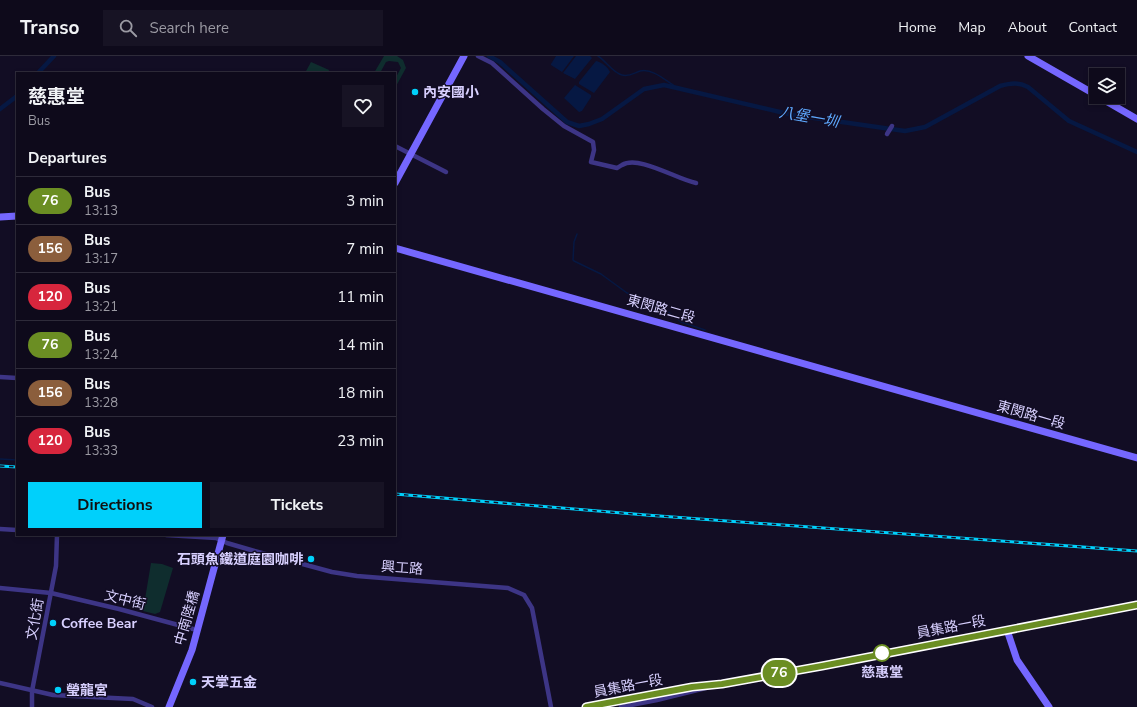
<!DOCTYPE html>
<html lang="en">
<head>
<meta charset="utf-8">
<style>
	body { margin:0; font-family:"Nunito Sans","Noto Sans TC",sans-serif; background:#171324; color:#f1f3f6; height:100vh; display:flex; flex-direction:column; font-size:15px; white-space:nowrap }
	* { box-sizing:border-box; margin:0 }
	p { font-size:13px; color:#9b9aa3 }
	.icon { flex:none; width:22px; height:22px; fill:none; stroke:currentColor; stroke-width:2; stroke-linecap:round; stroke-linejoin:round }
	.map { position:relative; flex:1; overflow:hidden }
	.drawer { position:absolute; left:16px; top:16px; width:380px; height:464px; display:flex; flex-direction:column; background:#0e0a1b; border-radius:0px; box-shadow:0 2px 6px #0003,0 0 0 1px #2e2b3a }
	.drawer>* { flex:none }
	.badge { padding:0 8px; border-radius:13px; font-size:14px; line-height:26px }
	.fabs { position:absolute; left:1089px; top:12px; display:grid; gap:8px }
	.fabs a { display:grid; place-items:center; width:36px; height:36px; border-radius:0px; background:#0e0a1b; box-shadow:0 2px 6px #0003,0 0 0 1px #2e2b3a; font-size:20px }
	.map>.badge { position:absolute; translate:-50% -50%; box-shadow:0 0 0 2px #fff }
	h2 { padding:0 12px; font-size:15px; line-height:36px }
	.round { display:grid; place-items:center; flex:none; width:42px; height:42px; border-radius:0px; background:#171324 }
	.head { display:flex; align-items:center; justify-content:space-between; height:68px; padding:0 12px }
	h1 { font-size:19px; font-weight:700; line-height:30px }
	.button { display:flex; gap:8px; margin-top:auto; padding:8px 12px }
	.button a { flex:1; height:46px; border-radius:0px; background:#00d0fb; color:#111; font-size:16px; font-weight:700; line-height:46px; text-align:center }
	.button a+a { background:#171324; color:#f1f3f6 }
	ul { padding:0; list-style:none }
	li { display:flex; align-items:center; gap:12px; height:48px; padding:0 12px; border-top:1px solid #2e2b3a }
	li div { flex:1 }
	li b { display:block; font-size:15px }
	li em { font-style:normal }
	li .badge { min-width:44px; font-weight:700; text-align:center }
	header { display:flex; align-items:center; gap:24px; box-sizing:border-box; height:56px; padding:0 20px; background:#0e0a1b; border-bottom:1px solid #2e2b3a }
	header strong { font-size:19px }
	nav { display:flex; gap:22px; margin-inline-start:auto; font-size:14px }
	.search { width:280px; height:36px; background:#171324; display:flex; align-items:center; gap:10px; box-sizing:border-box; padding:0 14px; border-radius:0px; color:#9b9aa3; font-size:15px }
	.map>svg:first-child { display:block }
	.green { fill:#0f2d2e }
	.water { fill:#061843 }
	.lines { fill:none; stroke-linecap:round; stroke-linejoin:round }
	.stream { stroke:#061843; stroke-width:1.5 }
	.canal { stroke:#061843; stroke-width:4.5 }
	.street { stroke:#3d3586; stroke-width:4.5 }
	.secondary { stroke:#7567ff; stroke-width:7 }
	.rail-casing { stroke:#00d0fb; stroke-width:3 }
	.rail { stroke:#120d24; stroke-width:1.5; stroke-dasharray:4.5; stroke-linecap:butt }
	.secondary-bridge { stroke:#7567ff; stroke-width:7 }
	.line-casing { stroke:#fff; stroke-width:9 }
	.line { stroke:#6b8e23; stroke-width:6 }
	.poi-dot { fill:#00d0fb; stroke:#120d24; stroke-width:1.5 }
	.stop-dot { fill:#fff; stroke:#6b8e23; stroke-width:2 }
	.labels { text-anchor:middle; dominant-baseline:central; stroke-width:3; stroke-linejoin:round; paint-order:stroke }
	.poi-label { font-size:14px; font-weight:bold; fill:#d8d0ff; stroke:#120d24; text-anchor:start }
	.street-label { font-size:14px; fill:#d8d0ff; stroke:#120d24 }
	.stop-label { font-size:14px; font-weight:bold; fill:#d8d0ff; stroke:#120d24 }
	.water-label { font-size:15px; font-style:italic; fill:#5ea9ff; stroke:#120d24 }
</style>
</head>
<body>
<header>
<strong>Transo</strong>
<div class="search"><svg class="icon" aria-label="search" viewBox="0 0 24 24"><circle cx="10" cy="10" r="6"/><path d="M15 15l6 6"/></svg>Search here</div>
<nav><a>Home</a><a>Map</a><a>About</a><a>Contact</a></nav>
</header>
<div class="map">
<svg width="1137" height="651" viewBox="0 0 1137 651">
	<rect width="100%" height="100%" fill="#120d24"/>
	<g class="green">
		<path d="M 384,0 L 397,0 L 403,4 L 406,12 L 395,32 L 395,23 L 401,12 L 398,6 L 389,5 L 386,6 L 380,17 L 374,17 Z"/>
		<path d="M 311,6 L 329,14 L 328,17 L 305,17 Z"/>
		<path d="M 151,507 L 162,508 L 173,512 L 160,556 L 155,558 L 143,555 Z"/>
	</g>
	<g class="water">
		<path d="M 556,0 L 574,0 L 562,16 L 551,9 L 551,8 Z"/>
		<path d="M 576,0 L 590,0 L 592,2 L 575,23 L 563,17 Z"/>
		<path d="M 596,5 C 601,6 608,11 610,16 L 594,37 L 579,28 L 579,26 Z"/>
		<path d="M 575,29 L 591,39 L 591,41 L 582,55 L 579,56 L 564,42 Z"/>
	</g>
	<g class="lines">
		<g class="stream">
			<path d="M 598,0 C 606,5 613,17 622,19 C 629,21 634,17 640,15 C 653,12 666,25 676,31"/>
			<path d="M 577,178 L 574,186 L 573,204 L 574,205 L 601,218 L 627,237 L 634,239 L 654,251 L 667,255 L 681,266 L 705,274"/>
			<path d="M 0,403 L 17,404"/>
		</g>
		<g class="canal">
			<path d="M 489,0 L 500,6 L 567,66 L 579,70 L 589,68 L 602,63 L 644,33 L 664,29 L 793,59 L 905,75 L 925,71 L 1000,30 C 1011,27 1018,26 1028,31 L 1069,65 L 1137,96"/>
			<path d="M 38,17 L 54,0"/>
			<path d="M 0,53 L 17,40"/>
		</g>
		<g class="street">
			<path d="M 478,0 L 492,7 L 543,53 L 564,70 L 593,86 L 594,94 L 591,106 L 617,112 C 619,111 620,110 622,109 C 639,99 676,123 696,127"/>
			<path d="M 887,78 L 892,70"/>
			<path d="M 395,90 L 446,116"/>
			<path d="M 0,321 L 17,322"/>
			<path d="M 0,473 L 17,474"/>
			<path d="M 166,479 L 216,482 L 227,487 L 251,494 L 332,516 L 357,520 L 508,532 L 524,539 L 532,552 L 551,651"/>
			<path d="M 0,532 L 51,537 L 119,553 L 193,573"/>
			<path d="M 0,627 L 53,639 L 133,643 L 152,651"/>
			<path d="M 32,651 L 32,635 L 56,510 L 57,479"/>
			<path d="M 586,651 L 692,631 L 706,629"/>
			<path d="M 621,651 L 657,644 L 722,628 L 1007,574"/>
		</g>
		<g class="secondary">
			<path d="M 1028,0 L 1096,39"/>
			<path d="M 1099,41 L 1137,63"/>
			<path d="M 395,127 L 464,0"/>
			<path d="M 0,161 L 17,160"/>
			<path d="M 395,192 L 1137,402"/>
			<path d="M 1049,651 L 1017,604 L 1007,574 L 1137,549"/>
		</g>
		<defs>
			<g id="rail">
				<path d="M 0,410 L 17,411"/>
				<path d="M 395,438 L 646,459 L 1137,495"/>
			</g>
		</defs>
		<use href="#rail" class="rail-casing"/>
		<use href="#rail" class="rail"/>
		<path class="secondary-bridge" d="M 169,651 L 192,594 L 223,479"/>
	</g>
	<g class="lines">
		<defs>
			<path id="line" d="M 586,651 L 692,631 L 722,628 L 822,610 L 1137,549"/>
		</defs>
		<use href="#line" class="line-casing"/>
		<use href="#line" class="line"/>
	</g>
	<g class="poi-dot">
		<circle cx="415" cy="36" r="4"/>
		<circle cx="311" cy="503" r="4"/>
		<circle cx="53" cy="567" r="4"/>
		<circle cx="193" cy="626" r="4"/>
		<circle cx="58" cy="634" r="4"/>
	</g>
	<circle class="stop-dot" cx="882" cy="597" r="8"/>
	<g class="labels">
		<g class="poi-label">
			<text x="423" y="36">內安國小</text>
			<text x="303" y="503" text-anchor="end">石頭魚鐵道庭園咖啡</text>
			<text x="61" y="567">Coffee Bear</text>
			<text x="201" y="626">天掌五金</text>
			<text x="66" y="634">瑩龍宮</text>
		</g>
		<g class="street-label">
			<text transform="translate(661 253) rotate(16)">東閔路二段</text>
			<text transform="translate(1031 359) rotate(16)">東閔路一段</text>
			<text transform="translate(402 512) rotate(4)">興工路</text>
			<text transform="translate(125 544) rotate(14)">文中街</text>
			<text transform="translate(187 562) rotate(-74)">中南陸橋</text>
			<text transform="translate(35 563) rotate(-80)">文化街</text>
			<text transform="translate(951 571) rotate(-11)">員集路一段</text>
			<text transform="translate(628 630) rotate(-11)">員集路一段</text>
		</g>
		<g class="stop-label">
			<text x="882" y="616">慈惠堂</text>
		</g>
		<g class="water-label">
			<text transform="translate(809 61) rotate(10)">八堡一圳</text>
		</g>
	</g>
</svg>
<div class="fabs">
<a><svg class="icon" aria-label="layers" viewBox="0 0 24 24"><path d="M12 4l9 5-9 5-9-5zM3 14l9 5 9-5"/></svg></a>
</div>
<b class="badge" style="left:779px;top:617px;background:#6b8e23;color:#fff">76</b>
<section class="drawer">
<div class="head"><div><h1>慈惠堂</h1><p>Bus</p></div><a class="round"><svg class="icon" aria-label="heart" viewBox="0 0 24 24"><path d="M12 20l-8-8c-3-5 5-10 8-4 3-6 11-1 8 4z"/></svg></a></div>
<h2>Departures</h2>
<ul>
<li><span class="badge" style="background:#6b8e23;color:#fff">76</span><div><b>Bus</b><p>13:13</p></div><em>3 min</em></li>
<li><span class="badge" style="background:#8b5e3c;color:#fff">156</span><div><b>Bus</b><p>13:17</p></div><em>7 min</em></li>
<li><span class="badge" style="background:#d7263d;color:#fff">120</span><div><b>Bus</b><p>13:21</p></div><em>11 min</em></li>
<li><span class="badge" style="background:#6b8e23;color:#fff">76</span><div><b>Bus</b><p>13:24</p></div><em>14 min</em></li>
<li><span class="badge" style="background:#8b5e3c;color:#fff">156</span><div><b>Bus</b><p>13:28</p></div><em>18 min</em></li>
<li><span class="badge" style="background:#d7263d;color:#fff">120</span><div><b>Bus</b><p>13:33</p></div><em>23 min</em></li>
</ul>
<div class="button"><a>Directions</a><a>Tickets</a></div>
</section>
</div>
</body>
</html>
